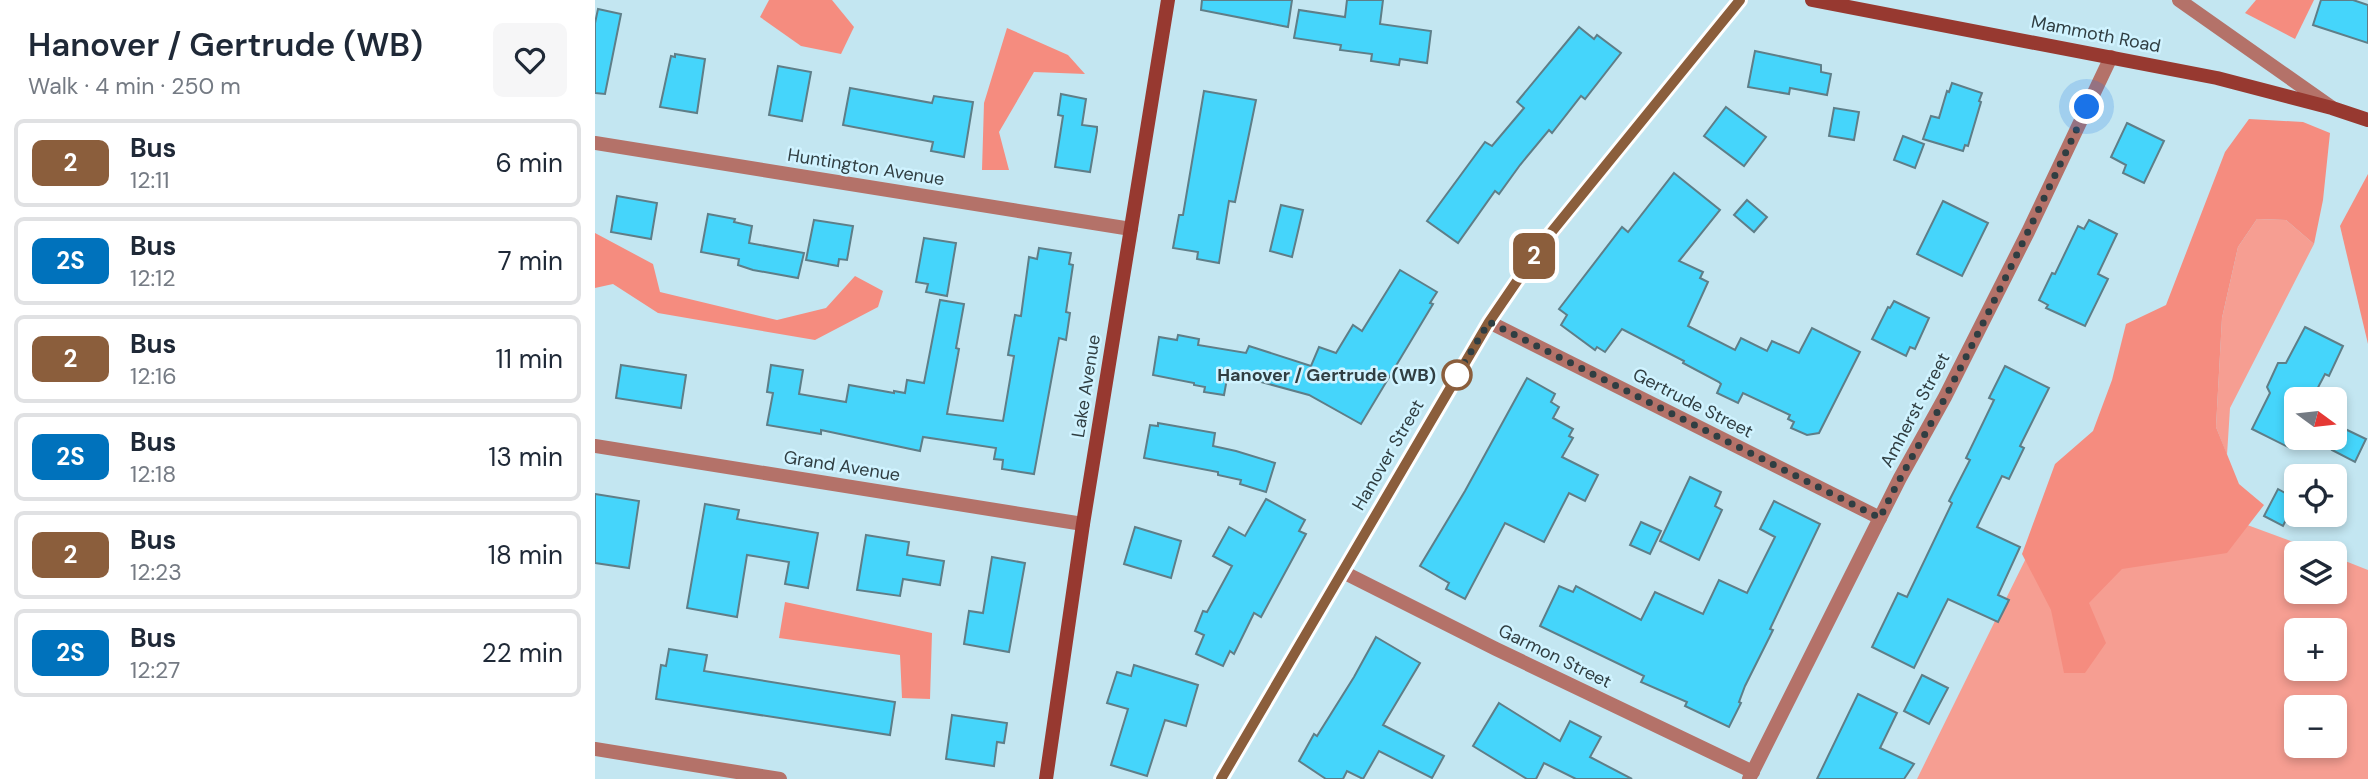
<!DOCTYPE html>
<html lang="en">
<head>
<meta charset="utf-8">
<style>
	body { margin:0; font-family:"DM Sans",sans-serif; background:#f6f6f7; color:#1f2937; height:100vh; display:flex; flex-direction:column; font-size:26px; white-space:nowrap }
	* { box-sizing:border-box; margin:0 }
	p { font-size:23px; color:#747a83 }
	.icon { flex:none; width:38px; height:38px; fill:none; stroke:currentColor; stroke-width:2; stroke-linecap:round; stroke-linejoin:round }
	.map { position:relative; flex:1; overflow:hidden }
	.side { display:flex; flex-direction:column; background:#fff; width:595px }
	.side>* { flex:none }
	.badge { padding:0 14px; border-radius:10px; font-size:24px; line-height:46px }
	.needle { width:46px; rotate:105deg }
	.controls { position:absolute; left:1689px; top:387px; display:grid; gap:14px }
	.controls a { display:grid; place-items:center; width:63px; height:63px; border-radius:10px; background:#fff; box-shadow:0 4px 10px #0003; font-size:35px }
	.you { position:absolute; width:35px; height:35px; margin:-18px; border:5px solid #fff; border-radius:50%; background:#1a73e8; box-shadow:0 0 0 10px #1a73e833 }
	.map>.badge { position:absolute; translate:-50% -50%; box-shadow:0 0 0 4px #fff }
	.round { display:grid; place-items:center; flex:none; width:74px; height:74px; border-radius:10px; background:#f6f6f7 }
	.summary { display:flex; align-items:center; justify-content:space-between; height:119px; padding:0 28px }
	h1 { font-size:33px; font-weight:600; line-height:52px }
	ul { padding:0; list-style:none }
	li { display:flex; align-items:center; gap:21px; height:88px; margin:0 14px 10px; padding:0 14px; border:4px solid #e0e1e3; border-radius:10px }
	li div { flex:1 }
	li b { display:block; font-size:26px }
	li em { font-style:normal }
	li .badge { min-width:77px; font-weight:700; text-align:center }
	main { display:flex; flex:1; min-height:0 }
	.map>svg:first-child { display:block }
	.green { fill:#f69e92; fill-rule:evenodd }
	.forest { fill:#f58c7f }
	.building { fill:#45d5fb; stroke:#5e7e88; stroke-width:2 }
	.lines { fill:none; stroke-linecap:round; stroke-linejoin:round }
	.street { stroke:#b47269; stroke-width:14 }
	.secondary { stroke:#973930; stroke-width:14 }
	.line-casing { stroke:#fff; stroke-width:16 }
	.line { stroke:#8b5e3c; stroke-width:10 }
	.walk { stroke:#303e42; stroke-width:7; stroke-dasharray:0 12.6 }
	.stop-dot { fill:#fff; stroke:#8b5e3c; stroke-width:3.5 }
	.labels { text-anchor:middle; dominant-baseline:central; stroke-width:5; stroke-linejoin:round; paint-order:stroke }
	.street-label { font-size:18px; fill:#303e42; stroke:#d0f3ff }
	.stop-label { font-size:18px; font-weight:bold; fill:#303e42; stroke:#d0f3ff; text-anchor:end }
</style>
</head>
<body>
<main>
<section class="side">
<div class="summary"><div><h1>Hanover / Gertrude (WB)</h1><p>Walk · 4 min · 250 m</p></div><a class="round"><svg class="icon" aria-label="heart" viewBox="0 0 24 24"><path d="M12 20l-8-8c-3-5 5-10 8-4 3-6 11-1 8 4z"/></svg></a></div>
<ul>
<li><span class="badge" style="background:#8b5e3c;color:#fff">2</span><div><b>Bus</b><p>12:11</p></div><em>6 min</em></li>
<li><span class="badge" style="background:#0072bc;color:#fff">2S</span><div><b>Bus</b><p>12:12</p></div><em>7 min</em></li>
<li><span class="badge" style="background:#8b5e3c;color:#fff">2</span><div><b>Bus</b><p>12:16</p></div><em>11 min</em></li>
<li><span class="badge" style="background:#0072bc;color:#fff">2S</span><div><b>Bus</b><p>12:18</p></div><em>13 min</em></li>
<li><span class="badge" style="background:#8b5e3c;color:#fff">2</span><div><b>Bus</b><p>12:23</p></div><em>18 min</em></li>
<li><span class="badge" style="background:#0072bc;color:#fff">2S</span><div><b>Bus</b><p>12:27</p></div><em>22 min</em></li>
</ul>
</section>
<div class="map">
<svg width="1773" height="779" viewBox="0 0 1773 779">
	<rect width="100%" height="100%" fill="#c3e6f1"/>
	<g class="green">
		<path d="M 1662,219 L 1691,220 L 1719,244 L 1635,408 L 1632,455 L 1621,427 L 1627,318 L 1643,247 Z"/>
		<path d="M 1479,461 L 1728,553 L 1701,553 L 1701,592 L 1740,592 L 1740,557 L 1773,570 L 1773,779 L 1322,779 ZM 1701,630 L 1740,630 L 1740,668 L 1701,668 ZM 1701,707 L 1740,707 L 1740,746 L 1701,746 Z"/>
	</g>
	<g class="forest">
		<path d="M 174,0 L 237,0 L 259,27 L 246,54 L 206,46 L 165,17 Z"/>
		<path d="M 1661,0 L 1719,0 L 1700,39 L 1650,13 Z"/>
		<path d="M 412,28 L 473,55 L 490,74 L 439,72 L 404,132 L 414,170 L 387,170 L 389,103 Z"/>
		<path d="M 1654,119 L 1708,122 L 1735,133 L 1728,200 L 1719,244 L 1691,220 L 1662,219 L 1643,247 L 1627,318 L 1621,427 L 1644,484 L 1669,505 L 1632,553 L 1527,569 L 1494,603 L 1511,643 L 1490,673 L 1469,673 L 1456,610 L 1427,554 L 1460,464 L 1498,431 L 1517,380 L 1531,324 L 1571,305 L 1630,152 Z"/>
		<path d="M 1773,174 L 1773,344 L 1745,226 Z"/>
		<path d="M 0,233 L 58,264 L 65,292 L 182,320 L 231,308 L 260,276 L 288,291 L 283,307 L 220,340 L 63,313 L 18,284 L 0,288 Z"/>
		<path d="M 190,602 L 337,633 L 335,699 L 307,698 L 305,655 L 184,638 Z"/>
	</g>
	<g class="building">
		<path d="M 607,0 L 697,0 L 693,27 L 606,10 Z"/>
		<path d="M 752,0 L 788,0 L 785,24 L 836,31 L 832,63 L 805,59 L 804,65 L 776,61 L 777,54 L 745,50 L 746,45 L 699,38 L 704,10 L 750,17 Z"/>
		<path d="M 1726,0 L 1758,0 L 1773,5 L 1773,43 L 1718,25 Z"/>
		<path d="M 3,9 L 26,14 L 10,94 L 0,93 L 0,23 Z"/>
		<path d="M 984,27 L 999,39 L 1002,35 L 1026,53 L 990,99 L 986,96 L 957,133 L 954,130 L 925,165 L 904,194 L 900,191 L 863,243 L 832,221 L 890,142 L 897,146 L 929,108 L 922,102 Z"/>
		<path d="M 1160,51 L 1226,65 L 1226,72 L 1236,74 L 1232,95 L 1195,88 L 1194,94 L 1153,87 Z"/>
		<path d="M 80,54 L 110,59 L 102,113 L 65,107 L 76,56 L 80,57 Z"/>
		<path d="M 183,66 L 216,72 L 207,121 L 174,115 Z"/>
		<path d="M 1357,83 L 1387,93 L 1384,101 L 1386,102 L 1373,146 L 1370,145 L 1368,151 L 1328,139 L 1336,116 L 1344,118 L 1352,91 L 1354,92 Z"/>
		<path d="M 255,88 L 337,103 L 339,96 L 378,102 L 369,157 L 336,151 L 338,142 L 248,125 Z"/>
		<path d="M 609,91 L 661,100 L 640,202 L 634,201 L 624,263 L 602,259 L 603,252 L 578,248 L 584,215 L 588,215 Z"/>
		<path d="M 466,94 L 491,99 L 487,125 L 502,127 L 502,131 L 495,172 L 460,167 L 468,116 L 463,115 Z"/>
		<path d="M 1131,107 L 1171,137 L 1149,166 L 1109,136 Z"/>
		<path d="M 1239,108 L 1264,112 L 1259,140 L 1234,136 Z"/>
		<path d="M 1532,123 L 1569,141 L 1549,183 L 1528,173 L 1531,165 L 1516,157 Z"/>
		<path d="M 1308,136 L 1329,144 L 1320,168 L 1299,160 Z"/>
		<path d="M 1079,173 L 1125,210 L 1084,261 L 1108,272 L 1105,278 L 1113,282 L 1093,326 L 1140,350 L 1146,338 L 1172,351 L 1177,341 L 1204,353 L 1217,328 L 1265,352 L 1224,433 L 1212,435 L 1196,428 L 1199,422 L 1193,419 L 1195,415 L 1148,393 L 1143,403 L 1122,393 L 1126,384 L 1124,382 L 1088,363 L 1089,361 L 1027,329 L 1010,352 L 1002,347 L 1000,350 L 966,325 L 972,315 L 964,309 L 1027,227 L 1033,232 Z"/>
		<path d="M 22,196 L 62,203 L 56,239 L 16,232 Z"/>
		<path d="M 1152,200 L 1172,217 L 1159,232 L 1139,215 Z"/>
		<path d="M 1348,201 L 1393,223 L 1367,276 L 1322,254 Z"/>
		<path d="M 686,205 L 708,210 L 697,257 L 675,251 Z"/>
		<path d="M 113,214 L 140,219 L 139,222 L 157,226 L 154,243 L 209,253 L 203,278 L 158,270 L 143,265 L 144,259 L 106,252 Z"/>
		<path d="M 219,220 L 258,226 L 252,260 L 244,259 L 243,266 L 211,260 Z"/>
		<path d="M 1494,220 L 1522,234 L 1503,274 L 1513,279 L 1490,326 L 1451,308 L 1453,305 L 1444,300 L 1457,273 L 1460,274 L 1483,226 L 1489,229 Z"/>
		<path d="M 329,238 L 361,243 L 352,296 L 331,292 L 333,284 L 321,282 Z"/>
		<path d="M 444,248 L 476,253 L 474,264 L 478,265 L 471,312 L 475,313 L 471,340 L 464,338 L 439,474 L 407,469 L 408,460 L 399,459 L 401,448 L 328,437 L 325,451 L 226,430 L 226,434 L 172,425 L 178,393 L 172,392 L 176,365 L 208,370 L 204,394 L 251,402 L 254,385 L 299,393 L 299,391 L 310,393 L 312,380 L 329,383 L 345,300 L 369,304 L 361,348 L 364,349 L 352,414 L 408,421 L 419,356 L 413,355 L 420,315 L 426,316 L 434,257 L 442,259 Z"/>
		<path d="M 805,270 L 842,292 L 835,303 L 838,304 L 766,424 L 714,395 L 633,373 L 629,395 L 609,392 L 610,387 L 599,385 L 599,383 L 558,375 L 564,337 L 582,340 L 583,335 L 604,339 L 603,345 L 651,353 L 654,346 L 716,366 L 724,347 L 741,353 L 758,325 L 767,331 Z"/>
		<path d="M 1299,301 L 1334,318 L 1320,349 L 1315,347 L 1311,356 L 1277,339 L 1293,307 L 1295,308 Z"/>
		<path d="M 1710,327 L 1748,346 L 1734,376 L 1730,374 L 1717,399 L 1701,399 L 1701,431 L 1693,447 L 1657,429 L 1675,393 L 1672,387 L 1683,363 L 1691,363 Z"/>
		<path d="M 26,365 L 91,375 L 86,408 L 21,398 Z"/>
		<path d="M 1410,366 L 1454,388 L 1425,446 L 1429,448 L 1414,479 L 1407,476 L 1382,527 L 1425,547 L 1403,595 L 1414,600 L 1403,622 L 1353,599 L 1319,668 L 1277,647 L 1303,593 L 1312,597 L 1357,503 L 1354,501 L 1375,460 L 1371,458 L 1399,400 L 1394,398 Z"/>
		<path d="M 932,378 L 960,394 L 956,402 L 964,407 L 958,418 L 978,429 L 974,436 L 978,438 L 967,457 L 1003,475 L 990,501 L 974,493 L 949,542 L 910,523 L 870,599 L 851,589 L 854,583 L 825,566 L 870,491 Z"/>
		<path d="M 563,423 L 620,433 L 618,446 L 641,451 L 680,463 L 671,492 L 645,484 L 646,480 L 623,475 L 623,472 L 549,458 L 555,425 L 563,426 Z"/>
		<path d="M 1748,428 L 1771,439 L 1760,462 L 1737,450 Z"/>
		<path d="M 1095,477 L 1126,492 L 1120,506 L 1127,510 L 1104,560 L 1065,541 Z"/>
		<path d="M 1683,489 L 1701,499 L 1688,526 L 1669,516 Z"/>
		<path d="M 0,494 L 44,501 L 34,568 L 0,563 Z"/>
		<path d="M 671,499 L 710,520 L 704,531 L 711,534 L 666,617 L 659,613 L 639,654 L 635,651 L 628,666 L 601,654 L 609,635 L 600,631 L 608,611 L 612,612 L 637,566 L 618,556 L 634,527 L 650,536 Z"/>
		<path d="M 1179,501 L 1225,524 L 1175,629 L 1178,630 L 1150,686 L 1144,702 L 1146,703 L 1134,727 L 1090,706 L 1092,702 L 1046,682 L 1049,676 L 945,626 L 964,586 L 978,592 L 981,586 L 1046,620 L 1060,592 L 1108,614 L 1124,580 L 1152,593 L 1180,537 L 1165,529 Z"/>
		<path d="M 110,504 L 144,510 L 142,519 L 223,533 L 213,588 L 190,584 L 194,562 L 152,555 L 142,617 L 92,608 Z"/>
		<path d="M 1046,522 L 1066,531 L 1055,554 L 1035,545 Z"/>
		<path d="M 540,527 L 586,541 L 576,578 L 529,564 Z"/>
		<path d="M 271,535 L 314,542 L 312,555 L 349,561 L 345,585 L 308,579 L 305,596 L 262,590 Z"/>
		<path d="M 397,557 L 430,563 L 414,652 L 369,644 L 374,611 L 388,613 Z"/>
		<path d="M 781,637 L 825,663 L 788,725 L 849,756 L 837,778 L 784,751 L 768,779 L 752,771 L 748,779 L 731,779 L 704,761 L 719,734 L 722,736 L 759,677 Z"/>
		<path d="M 74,649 L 112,655 L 109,671 L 300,702 L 295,735 L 61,699 L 66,665 L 71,666 Z"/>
		<path d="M 539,665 L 603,685 L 591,726 L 570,720 L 552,776 L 516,765 L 533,709 L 512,703 L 522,672 L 536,676 Z"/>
		<path d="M 1327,675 L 1353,688 L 1334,724 L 1309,711 Z"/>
		<path d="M 1263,694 L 1302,713 L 1285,748 L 1319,764 L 1309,779 L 1222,779 Z"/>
		<path d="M 904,703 L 965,741 L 975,721 L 1006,737 L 995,757 L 1037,779 L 981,779 L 949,763 L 941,779 L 932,779 L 878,746 Z"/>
		<path d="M 357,715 L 412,723 L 409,743 L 402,742 L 399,766 L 351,759 Z"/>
	</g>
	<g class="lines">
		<g class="street">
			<path d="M 1584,0 L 1736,107"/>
			<path d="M 0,143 L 536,229"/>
			<path d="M 894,322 L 1285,518"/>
			<path d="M 0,446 L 488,524"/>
			<path d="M 748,572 L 901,649 L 1158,772"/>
			<path d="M 0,749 L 185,779"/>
			<path d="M 1154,779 L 1305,478 L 1350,397 L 1433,232 L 1516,57"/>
		</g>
		<g class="secondary">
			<path d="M 1217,0 L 1622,78 L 1737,108 L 1773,120"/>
			<path d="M 451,779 L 488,524 L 573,0"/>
			<path d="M 626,779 L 894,322 L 950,241 L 1145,0"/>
		</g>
	</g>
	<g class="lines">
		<defs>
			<path id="line" d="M 626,779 L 894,322 L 950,240 L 1145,0"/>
		</defs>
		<use href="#line" class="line-casing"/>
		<use href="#line" class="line"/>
		<path class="walk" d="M 862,375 L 856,385 L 894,322 L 1285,518 C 1305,476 1329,437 1351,396 C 1400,301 1447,204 1492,107"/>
	</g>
	<circle class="stop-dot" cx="862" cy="375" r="14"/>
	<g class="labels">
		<g class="street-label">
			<text transform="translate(1501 34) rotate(11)">Mammoth Road</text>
			<text transform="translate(271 167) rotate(9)">Huntington Avenue</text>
			<text transform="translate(491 386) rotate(-81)">Lake Avenue</text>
			<text transform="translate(1098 403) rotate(27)">Gertrude Street</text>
			<text transform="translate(1320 410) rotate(-62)">Amherst Street</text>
			<text transform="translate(793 455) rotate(-60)">Hanover Street</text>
			<text transform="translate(247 466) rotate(9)">Grand Avenue</text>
			<text transform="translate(960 656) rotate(26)">Garmon Street</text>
		</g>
		<g class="stop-label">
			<text x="841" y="375">Hanover / Gertrude (WB)</text>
		</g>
	</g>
</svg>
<div class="controls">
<a><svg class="needle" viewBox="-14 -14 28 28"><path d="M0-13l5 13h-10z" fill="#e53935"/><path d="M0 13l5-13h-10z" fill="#747a83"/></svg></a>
<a><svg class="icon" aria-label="locate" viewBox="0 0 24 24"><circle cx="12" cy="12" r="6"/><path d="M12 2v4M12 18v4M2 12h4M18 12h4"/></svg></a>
<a><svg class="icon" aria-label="layers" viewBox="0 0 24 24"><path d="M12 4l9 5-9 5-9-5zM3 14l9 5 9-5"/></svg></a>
<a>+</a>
<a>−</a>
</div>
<div class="you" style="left:1492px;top:107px"></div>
<b class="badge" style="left:939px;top:256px;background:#8b5e3c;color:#fff">2</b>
</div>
</main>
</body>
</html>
